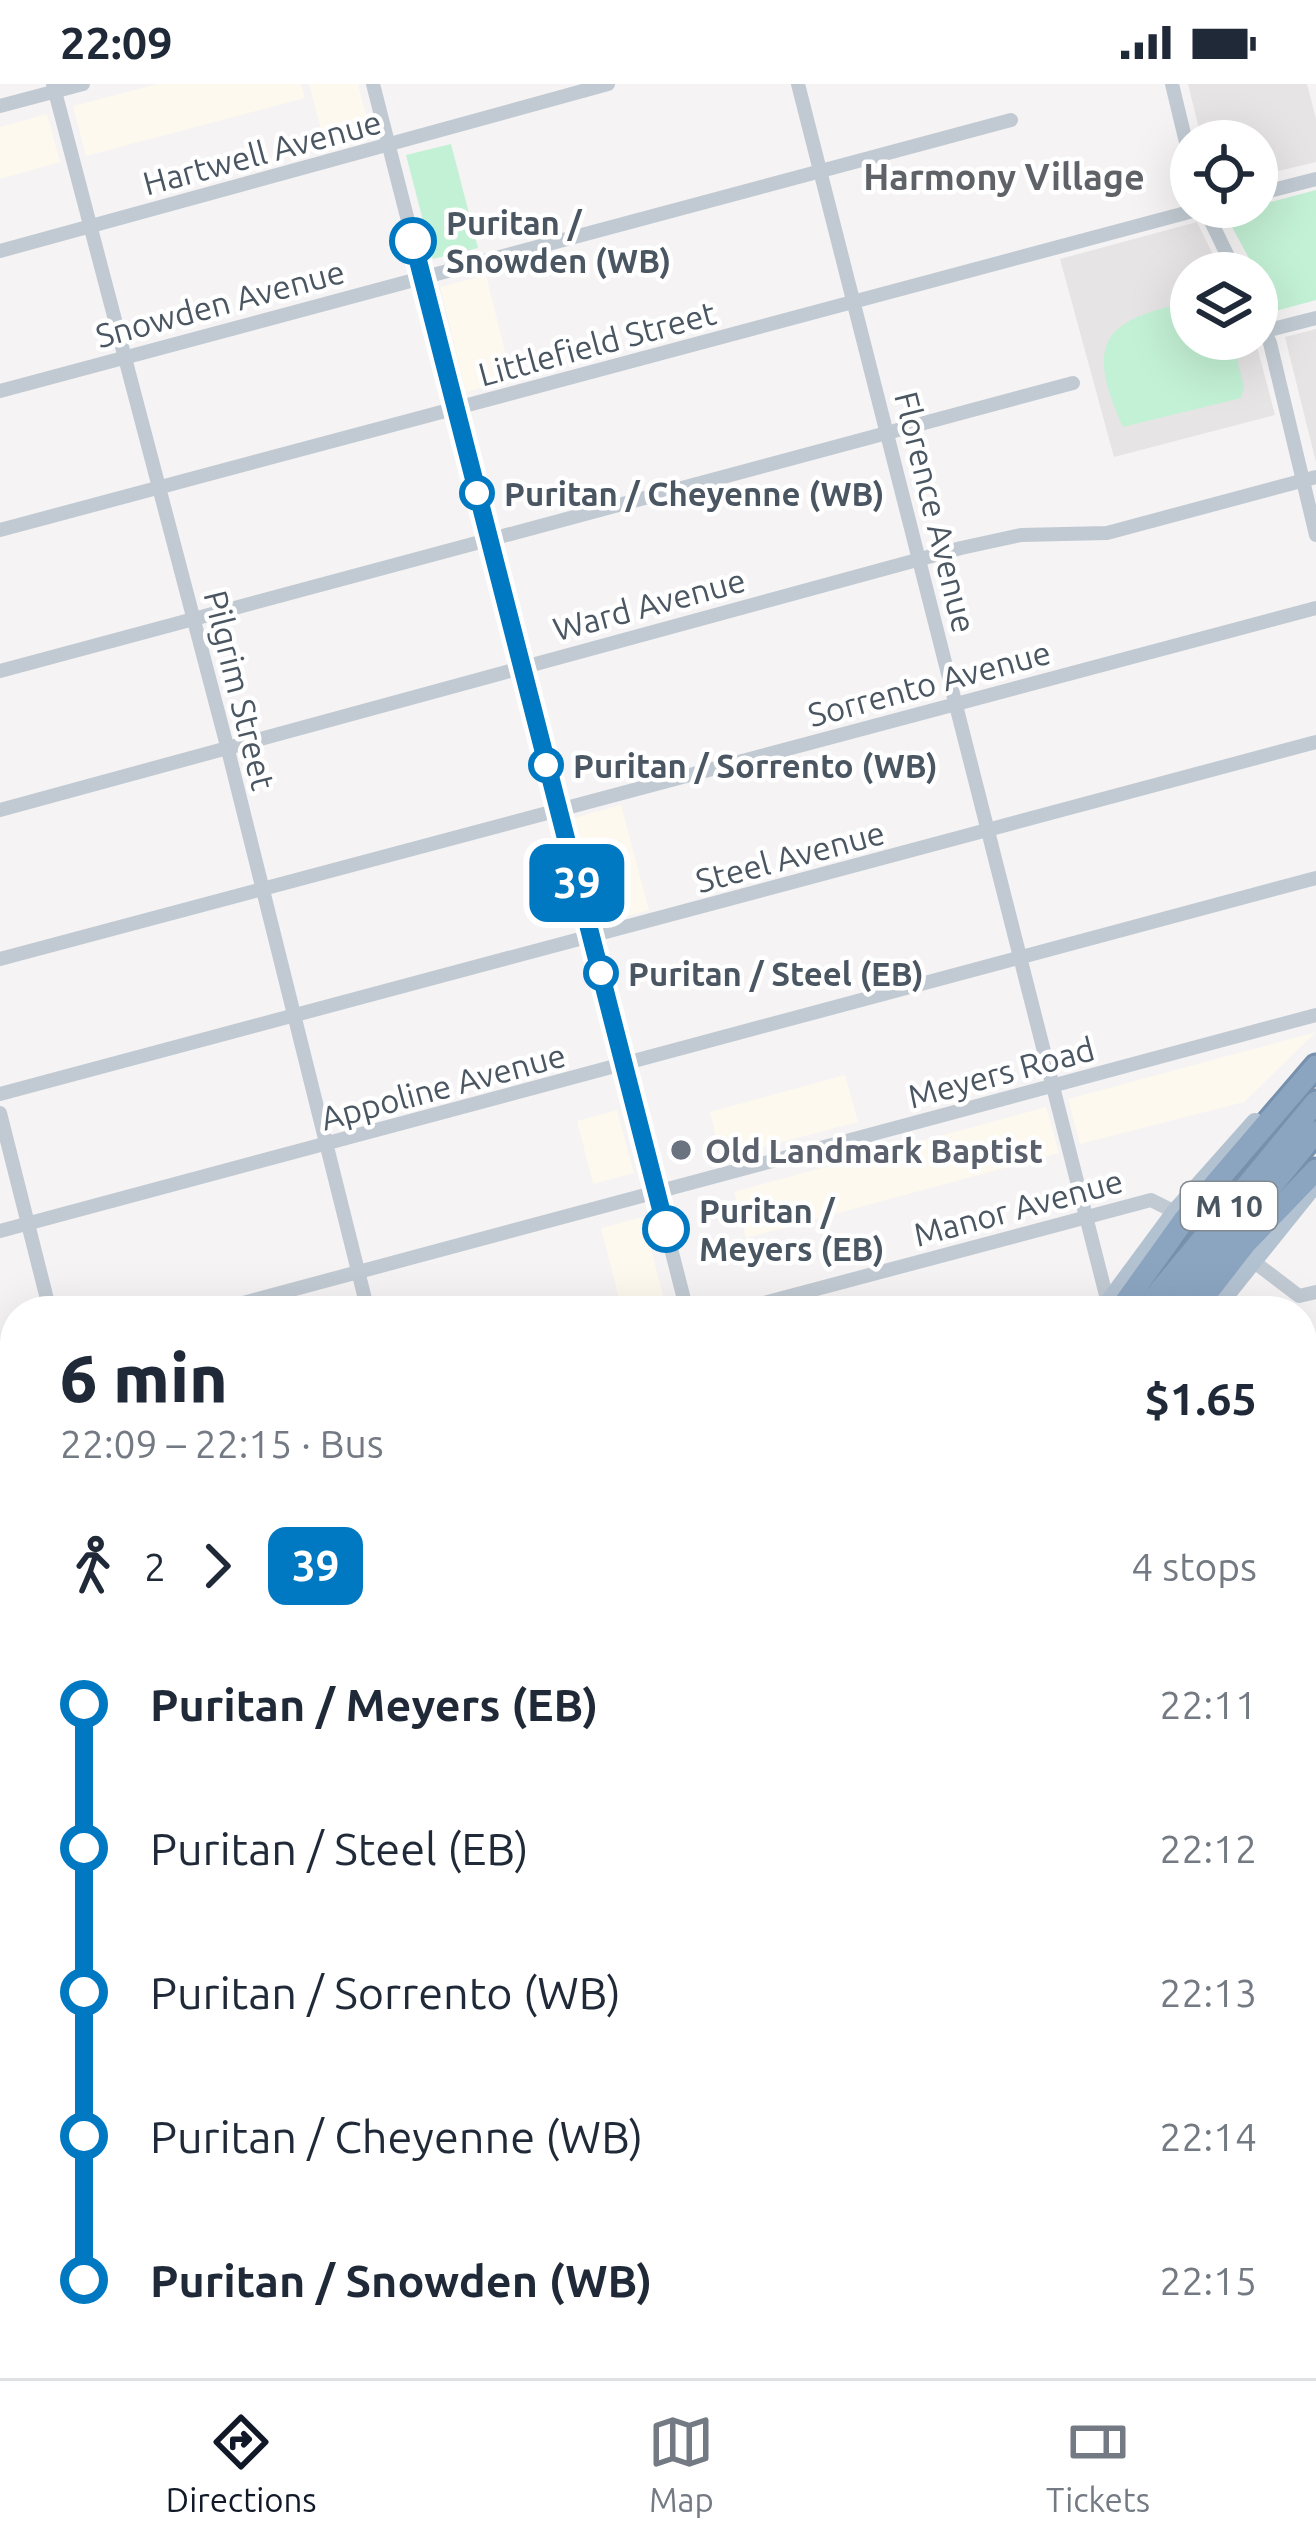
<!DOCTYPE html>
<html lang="en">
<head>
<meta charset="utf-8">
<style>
	body { margin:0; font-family:Ubuntu,sans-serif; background:#f6f6f7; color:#1f2937; height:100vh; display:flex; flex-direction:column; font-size:45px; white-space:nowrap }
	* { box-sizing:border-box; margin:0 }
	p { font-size:39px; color:#747a83 }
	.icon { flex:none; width:66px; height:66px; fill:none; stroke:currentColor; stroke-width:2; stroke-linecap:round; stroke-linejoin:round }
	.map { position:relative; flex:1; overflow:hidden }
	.details { position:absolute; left:0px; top:1212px; width:1317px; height:1083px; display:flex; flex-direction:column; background:#fff; border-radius:48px 48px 0 0; box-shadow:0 12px 48px #0002 }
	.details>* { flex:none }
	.badge { padding:0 24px; border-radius:18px; font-size:42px; line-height:78px }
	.tools { position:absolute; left:1170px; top:36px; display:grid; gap:24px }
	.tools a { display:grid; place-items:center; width:108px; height:108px; border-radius:50%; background:#fff; box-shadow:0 12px 48px #0002; font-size:60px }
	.map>.badge { position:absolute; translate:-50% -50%; box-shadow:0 0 0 6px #fff }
	.legs { display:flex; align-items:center; gap:18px; height:132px; padding:0 60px; font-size:39px }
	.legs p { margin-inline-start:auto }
	.head { display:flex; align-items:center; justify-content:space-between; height:204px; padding:0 60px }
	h1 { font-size:66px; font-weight:800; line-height:90px }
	ul { padding:0 60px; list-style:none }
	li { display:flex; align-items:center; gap:42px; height:144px; font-size:45px }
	li i { display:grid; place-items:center; width:18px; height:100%; margin:0 15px; background:currentColor }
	li i::after { content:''; width:30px; height:30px; margin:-15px; border:9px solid; border-radius:50%; background:#fff }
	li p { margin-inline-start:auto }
	li:first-child i { background:linear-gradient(#0000 50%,currentColor 0) }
	li:last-child i { background:linear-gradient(currentColor 50%,#0000 0) }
	.status { display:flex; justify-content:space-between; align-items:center; height:84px; padding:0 60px; background:#fff; direction:ltr }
	.status svg { height:33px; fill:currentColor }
	.tab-bar { display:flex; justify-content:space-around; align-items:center; height:168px; border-top:3px solid #e0e1e3; background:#fff; font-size:33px; color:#747a83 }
	.tab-bar a { display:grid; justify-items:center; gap:6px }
	.tab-bar .current { color:#111827 }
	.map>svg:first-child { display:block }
	.commercial { fill:#fdf9ef }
	.education { fill:#e6e4e5 }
	.green { fill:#c3f1d5 }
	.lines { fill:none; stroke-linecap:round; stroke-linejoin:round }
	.highway-casing { stroke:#7690ad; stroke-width:27 }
	.minor { stroke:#c1cad2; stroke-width:14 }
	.major { stroke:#b3c2d1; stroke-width:18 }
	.highway { stroke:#8ba5c1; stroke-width:21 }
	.line-1-casing { stroke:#fff; stroke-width:27 }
	.line-1 { stroke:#0079c2; stroke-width:18 }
	.stop-1-dot { fill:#fff; stroke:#0079c2; stroke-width:6 }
	.worship-dot { fill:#6b7280; stroke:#fff; stroke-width:4.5 }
	.labels { text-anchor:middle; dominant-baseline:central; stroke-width:9; stroke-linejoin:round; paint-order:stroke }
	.shield { fill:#fff; stroke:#808990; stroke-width:3 }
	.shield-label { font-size:30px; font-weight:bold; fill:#4a5661 }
	.street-label { font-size:33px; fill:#4a5661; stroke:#fff }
	.stop-label { font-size:33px; font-weight:bold; fill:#4a5661; stroke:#fff; text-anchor:start }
	.worship-label { font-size:33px; font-weight:bold; fill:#5b616d; stroke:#fff; text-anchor:start }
	.neighbourhood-label { font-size:36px; font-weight:bold; fill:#5f6368; stroke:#fff }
</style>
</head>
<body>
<div class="status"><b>22:09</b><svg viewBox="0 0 49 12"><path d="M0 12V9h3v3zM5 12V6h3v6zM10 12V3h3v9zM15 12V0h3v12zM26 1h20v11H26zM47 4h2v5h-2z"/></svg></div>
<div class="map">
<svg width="1316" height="2294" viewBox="0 0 1316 2294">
	<rect width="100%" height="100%" fill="#f5f3f3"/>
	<g class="commercial">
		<path d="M 158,0 L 301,0 L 305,14 L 86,72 L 73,22 Z"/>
		<path d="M 309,0 L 358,0 L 372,53 L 326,65 Z"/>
		<path d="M 47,30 L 60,78 L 0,95 L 0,43 Z"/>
		<path d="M 486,191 L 512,296 L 466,308 L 440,203 Z"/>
		<path d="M 621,721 L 649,826 L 603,839 L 574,734 Z"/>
		<path d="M 1316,948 L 1244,1018 L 1080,1060 L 1068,1015 Z"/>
		<path d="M 845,991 L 858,1038 L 721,1074 L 710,1028 Z"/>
		<path d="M 1046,1023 L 1059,1069 L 746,1154 L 734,1108 Z"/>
		<path d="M 617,1026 L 634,1089 L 593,1100 L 577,1037 Z"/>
		<path d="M 643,1133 L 667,1227 L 622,1227 L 601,1144 Z"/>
	</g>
	<g class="education">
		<path d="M 1188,0 L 1307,0 L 1316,35 L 1316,78 L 1257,92 L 1257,57 L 1202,57 Z"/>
		<path d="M 1197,138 L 1222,189 L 1191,189 L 1191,255 L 1255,255 L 1275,331 L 1114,373 L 1060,175 Z"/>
		<path d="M 1316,245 L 1316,378 L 1285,253 Z"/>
	</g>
	<g class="green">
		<path d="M 451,60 L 478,164 L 433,175 L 406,71 Z"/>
		<path d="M 1316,106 L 1316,216 L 1272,228 L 1257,189 L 1225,130 Z"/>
		<path d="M 1191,217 L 1191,255 L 1232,255 L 1244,303 L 1241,314 L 1123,343 C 1085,257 1102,237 1191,217 Z"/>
	</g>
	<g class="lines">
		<defs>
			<g id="highway">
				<path d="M 1119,1227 L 1184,1136 L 1316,982"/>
				<path d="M 1143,1227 L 1316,1018"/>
				<path d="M 1169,1227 L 1316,1048"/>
				<path d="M 1193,1227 L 1245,1160 L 1316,1086"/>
				<path d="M 246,2294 L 259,2280"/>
				<path d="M 277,2294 L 283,2280"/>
				<path d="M 303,2294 L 310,2280"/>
				<path d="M 325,2294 L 330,2280"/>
			</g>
		</defs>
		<use href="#highway" class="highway-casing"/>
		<g class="minor">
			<path d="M 53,0 L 227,662 L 368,1227"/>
			<path d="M 373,0 L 687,1227"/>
			<path d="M 798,0 L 1108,1219"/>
			<path d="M 1172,0 L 1191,79"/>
			<path d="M 0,22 L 83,0"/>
			<path d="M 1257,110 L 1316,95"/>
			<path d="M 1204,123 L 1236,189"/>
			<path d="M 0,167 L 608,0"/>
			<path d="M 1257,231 L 1270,259 L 1316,451"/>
			<path d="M 1265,247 L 1316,234"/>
			<path d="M 0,307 L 1011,36"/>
			<path d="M 0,446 L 1208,123"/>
			<path d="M 0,587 L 1073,299"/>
			<path d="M 0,726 L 961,464 L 1021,451 L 1107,449 L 1316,393"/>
			<path d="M 0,875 L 1316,524"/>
			<path d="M 0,1010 L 1316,658"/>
			<path d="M 0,1029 L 50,1227"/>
			<path d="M 0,1147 L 1316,794"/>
			<path d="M 1253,1177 L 1299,1212 L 1316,1208"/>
			<path d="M 213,1227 L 1316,931"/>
			<path d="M 734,1227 L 1151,1116 L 1175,1128"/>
			<path d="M 0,1284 L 15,1280"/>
			<path d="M 1302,1351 L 1316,1347"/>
			<path d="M 0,1421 L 15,1417"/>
			<path d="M 1302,1489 L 1316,1485"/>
			<path d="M 0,1556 L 15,1552"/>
			<path d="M 1302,1635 L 1316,1632"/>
			<path d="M 0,1693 L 15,1689"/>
			<path d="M 1302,1781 L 1316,1777"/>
			<path d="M 0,1835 L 15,1831"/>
			<path d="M 1302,1922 L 1316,1918"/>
			<path d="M 1302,1969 L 1316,2023"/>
			<path d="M 0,1985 L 15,1981"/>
			<path d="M 1302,2060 L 1316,2056"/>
			<path d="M 0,2128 L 15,2124"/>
			<path d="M 1302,2201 L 1316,2197"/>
			<path d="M 0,2233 L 17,2294"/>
			<path d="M 642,2280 L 646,2294"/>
			<path d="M 423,2294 L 475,2280"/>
			<path d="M 940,2294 L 991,2280"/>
		</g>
		<g class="major">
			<path d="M 1102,1227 L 1175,1128 L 1255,1038"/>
			<path d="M 1213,1227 L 1316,1099"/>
			<path d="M 212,2294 L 223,2280"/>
			<path d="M 342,2294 L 346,2280"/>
		</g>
		<use href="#highway" class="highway"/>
	</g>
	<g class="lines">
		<defs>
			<path id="line-1" d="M 413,157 L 666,1145"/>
		</defs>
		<use href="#line-1" class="line-1-casing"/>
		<use href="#line-1" class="line-1"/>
	</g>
	<g class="stop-1-dot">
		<circle cx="413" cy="157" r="21"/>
		<circle cx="477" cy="409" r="15"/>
		<circle cx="546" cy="681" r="15"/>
		<circle cx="601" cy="889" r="15"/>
		<circle cx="666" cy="1145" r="21"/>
	</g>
	<circle class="worship-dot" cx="681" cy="1066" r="12"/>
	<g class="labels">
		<rect class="shield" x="1181" y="1098" width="96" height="48" rx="9"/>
		<g class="shield-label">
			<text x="1229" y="1122">M 10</text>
		</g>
		<g class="street-label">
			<text transform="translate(262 68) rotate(-15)">Hartwell Avenue</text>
			<text transform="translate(220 219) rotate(-15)">Snowden Avenue</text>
			<text transform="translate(597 259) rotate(-15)">Littlefield Street</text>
			<text transform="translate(936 428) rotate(76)">Florence Avenue</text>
			<text transform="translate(649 520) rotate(-15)">Ward Avenue</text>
			<text transform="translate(929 599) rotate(-15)">Sorrento Avenue</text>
			<text transform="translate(240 606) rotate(76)">Pilgrim Street</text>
			<text transform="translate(790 772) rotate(-15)">Steel Avenue</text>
			<text transform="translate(1001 988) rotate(-15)">Meyers Road</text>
			<text transform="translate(443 1002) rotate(-15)">Appoline Avenue</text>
			<text transform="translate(1018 1123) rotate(-15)">Manor Avenue</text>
		</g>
		<g class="stop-label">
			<text x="446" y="138">Puritan /<tspan x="446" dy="38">Snowden (WB)</tspan></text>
			<text x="504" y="409">Puritan / Cheyenne (WB)</text>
			<text x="573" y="681">Puritan / Sorrento (WB)</text>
			<text x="628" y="889">Puritan / Steel (EB)</text>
			<text x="699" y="1126">Puritan /<tspan x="699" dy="38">Meyers (EB)</tspan></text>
		</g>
		<g class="worship-label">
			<text x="705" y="1066">Old Landmark Baptist</text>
		</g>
		<g class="neighbourhood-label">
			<text x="1004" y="92">Harmony Village</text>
		</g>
	</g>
</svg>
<div class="tools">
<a><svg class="icon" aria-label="locate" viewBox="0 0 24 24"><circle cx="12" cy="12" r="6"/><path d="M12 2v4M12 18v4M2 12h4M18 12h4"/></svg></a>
<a><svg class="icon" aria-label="layers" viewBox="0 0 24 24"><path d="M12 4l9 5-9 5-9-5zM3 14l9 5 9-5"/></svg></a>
</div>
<b class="badge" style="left:577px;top:799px;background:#0079c2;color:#fff">39</b>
<section class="details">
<div class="head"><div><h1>6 min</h1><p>22:09 – 22:15 · Bus</p></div><b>$1.65</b></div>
<div class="legs"><svg class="icon" aria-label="walk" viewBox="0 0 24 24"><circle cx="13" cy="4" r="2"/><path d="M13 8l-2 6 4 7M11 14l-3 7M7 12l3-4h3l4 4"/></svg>2<svg class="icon" aria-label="forward" viewBox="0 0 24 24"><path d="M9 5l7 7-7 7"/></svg><b class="badge" style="background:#0079c2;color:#fff">39</b><p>4 stops</p></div>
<ul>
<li><i style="color:#0079c2"></i><b>Puritan / Meyers (EB)</b><p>22:11</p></li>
<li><i style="color:#0079c2"></i><span>Puritan / Steel (EB)</span><p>22:12</p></li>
<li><i style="color:#0079c2"></i><span>Puritan / Sorrento (WB)</span><p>22:13</p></li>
<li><i style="color:#0079c2"></i><span>Puritan / Cheyenne (WB)</span><p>22:14</p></li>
<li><i style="color:#0079c2"></i><b>Puritan / Snowden (WB)</b><p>22:15</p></li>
</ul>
</section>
</div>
<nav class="tab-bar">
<a class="current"><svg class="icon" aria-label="directions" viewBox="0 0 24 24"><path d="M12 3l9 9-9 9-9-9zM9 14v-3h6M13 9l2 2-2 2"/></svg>Directions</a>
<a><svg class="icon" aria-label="map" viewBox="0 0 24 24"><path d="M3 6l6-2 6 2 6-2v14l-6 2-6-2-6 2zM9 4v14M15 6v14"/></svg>Map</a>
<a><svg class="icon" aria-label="tickets" viewBox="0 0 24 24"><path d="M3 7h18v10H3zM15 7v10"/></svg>Tickets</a>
</nav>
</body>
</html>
